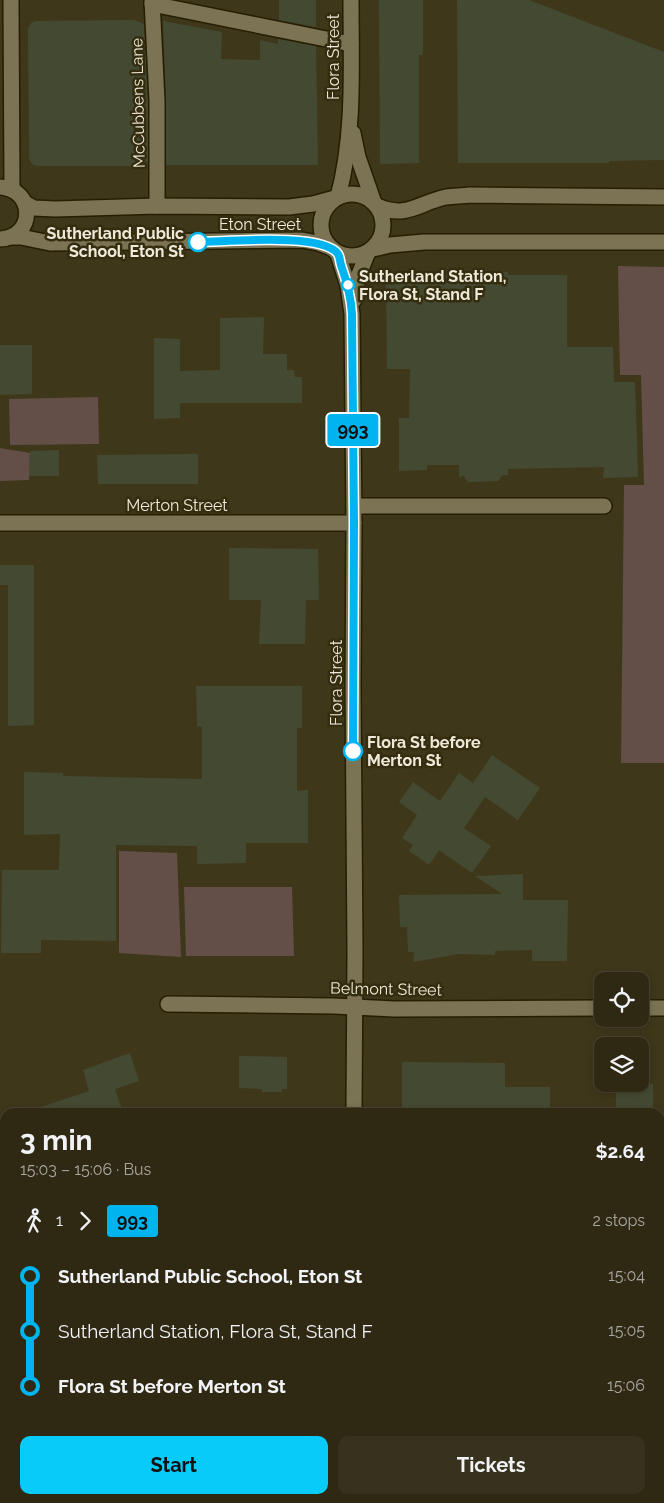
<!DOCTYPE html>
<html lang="en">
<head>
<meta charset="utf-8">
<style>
	body { margin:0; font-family:Raleway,sans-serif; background:#37311d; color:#f1f3f6; height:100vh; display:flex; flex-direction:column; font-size:19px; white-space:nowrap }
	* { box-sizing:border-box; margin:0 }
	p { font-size:16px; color:#a7a6a0 }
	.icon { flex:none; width:28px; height:28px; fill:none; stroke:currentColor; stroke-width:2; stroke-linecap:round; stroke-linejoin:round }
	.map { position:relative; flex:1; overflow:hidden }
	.side { position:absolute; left:0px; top:1108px; width:665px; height:396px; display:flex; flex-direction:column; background:#2f2914; border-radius:15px 15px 0 0; box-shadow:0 2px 8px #0003,0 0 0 1px #4a4534 }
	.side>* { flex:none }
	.badge { padding:0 10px; border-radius:4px; font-size:18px; line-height:32px }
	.buttons { position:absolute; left:594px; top:972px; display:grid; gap:10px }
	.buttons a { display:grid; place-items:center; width:55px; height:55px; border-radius:10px; background:#2f2914; box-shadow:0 2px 8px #0003,0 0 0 1px #4a4534; font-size:25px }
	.map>.badge { position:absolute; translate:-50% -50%; box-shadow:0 0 0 2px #fff }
	.legs { display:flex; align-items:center; gap:8px; height:55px; padding:0 20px; font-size:16px }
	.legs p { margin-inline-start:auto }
	.summary { display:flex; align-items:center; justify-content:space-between; height:85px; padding:0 20px }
	h1 { font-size:28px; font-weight:700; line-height:38px }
	.primary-button { display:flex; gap:10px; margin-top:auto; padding:10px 20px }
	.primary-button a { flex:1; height:58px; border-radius:10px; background:#08cbfa; color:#111; font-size:20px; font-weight:700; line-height:58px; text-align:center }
	.primary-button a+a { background:#37311d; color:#f1f3f6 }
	ul { padding:0 20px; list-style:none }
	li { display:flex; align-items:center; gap:18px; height:55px; font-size:19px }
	li i { display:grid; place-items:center; width:8px; height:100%; margin:0 6px; background:currentColor }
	li i::after { content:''; width:12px; height:12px; margin:-6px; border:4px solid; border-radius:50%; background:#2f2914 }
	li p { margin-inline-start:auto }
	li:first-child i { background:linear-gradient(#0000 50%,currentColor 0) }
	li:last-child i { background:linear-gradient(currentColor 50%,#0000 0) }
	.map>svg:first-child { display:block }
	.green { fill:#634f48 }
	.building { fill:#444a32 }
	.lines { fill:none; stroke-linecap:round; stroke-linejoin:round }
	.minor-casing { stroke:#251e02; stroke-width:18 }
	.minor { stroke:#7b7354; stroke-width:15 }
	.line-1-casing { stroke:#fff; stroke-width:11 }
	.line-1 { stroke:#00b5ef; stroke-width:8 }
	.stop-1-dot { fill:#fff; stroke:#00b5ef; stroke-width:2.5 }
	.labels { text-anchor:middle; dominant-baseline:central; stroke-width:5; stroke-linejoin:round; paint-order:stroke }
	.street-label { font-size:16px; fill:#eee9d8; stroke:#342d0f }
	.stop-label { font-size:16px; font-weight:bold; fill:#eee9d8; stroke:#342d0f; text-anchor:start }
</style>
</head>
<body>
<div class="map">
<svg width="664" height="1503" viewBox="0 0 664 1503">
	<rect width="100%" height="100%" fill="#3f371a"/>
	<g class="green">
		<path d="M 618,266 L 664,267 L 664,763 L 621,763 L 624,485 L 644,485 L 641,375 L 620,375 Z"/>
		<path d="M 98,397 L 99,444 L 10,445 L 9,399 Z"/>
		<path d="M 0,448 L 30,453 L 29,480 L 0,481 Z"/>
		<path d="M 119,851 L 177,853 L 181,957 L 119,953 Z"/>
		<path d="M 184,887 L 292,887 L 294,956 L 186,956 Z"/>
	</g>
	<g class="building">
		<path d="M 279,0 L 316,0 L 316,27 L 279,20 Z"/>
		<path d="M 379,0 L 423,0 L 423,55 L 419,55 L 419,163 L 380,164 Z"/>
		<path d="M 457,0 L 529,0 L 664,52 L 664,160 L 609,161 L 609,163 L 458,163 Z"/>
		<path d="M 134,20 L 144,24 L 148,101 L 148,161 L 135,166 L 37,166 L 32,164 L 29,158 L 28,29 L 31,23 L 36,21 Z"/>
		<path d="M 163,21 L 222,32 L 221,59 L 260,60 L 260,40 L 278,44 L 278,39 L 316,46 L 318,165 L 166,165 L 166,101 Z"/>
		<path d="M 508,272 L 508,275 L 567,275 L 567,347 L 613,347 L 614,382 L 635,382 L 638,477 L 603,478 L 604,467 L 508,469 L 508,475 L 503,475 L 498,481 L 468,482 L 464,476 L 459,477 L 459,465 L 427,465 L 427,470 L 399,471 L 399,418 L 409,418 L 410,369 L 387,369 L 386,273 Z"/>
		<path d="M 264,317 L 263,354 L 287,354 L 287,370 L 294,370 L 295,377 L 302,377 L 302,403 L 180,403 L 180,418 L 154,419 L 154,338 L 180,339 L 180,371 L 220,370 L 220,318 Z"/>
		<path d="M 0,345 L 32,345 L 32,394 L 0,395 Z"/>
		<path d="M 59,450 L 59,476 L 29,476 L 30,451 Z"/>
		<path d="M 198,454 L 198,484 L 98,484 L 97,455 Z"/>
		<path d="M 229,548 L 318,549 L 319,600 L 306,600 L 305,644 L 259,644 L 261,600 L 229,600 Z"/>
		<path d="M 0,565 L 34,565 L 34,725 L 8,726 L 8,585 L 0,585 Z"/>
		<path d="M 196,686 L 302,686 L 302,728 L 297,728 L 297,791 L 308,790 L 308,843 L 246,843 L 246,863 L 197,864 L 197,846 L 116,845 L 116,941 L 41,940 L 41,953 L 1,953 L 2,870 L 59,870 L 60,834 L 24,835 L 24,772 L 63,773 L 63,776 L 202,779 L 202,727 L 197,726 Z"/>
		<path d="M 492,755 L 540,788 L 518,820 L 485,797 L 464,828 L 491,846 L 472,873 L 439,850 L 429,865 L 409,851 L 413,845 L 402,838 L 417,815 L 399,802 L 413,782 L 440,801 L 459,773 L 473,783 Z"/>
		<path d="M 523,874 L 523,900 L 568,900 L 567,961 L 532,961 L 532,950 L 495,951 L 495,955 L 459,954 L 413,962 L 414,952 L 408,952 L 407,927 L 400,927 L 399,895 L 502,894 L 475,876 Z"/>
		<path d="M 130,1053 L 139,1081 L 115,1089 L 123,1112 L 35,1112 L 35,1109 L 89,1091 L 83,1070 Z"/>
		<path d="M 239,1056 L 287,1057 L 287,1089 L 282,1089 L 282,1092 L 262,1092 L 262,1089 L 239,1088 Z"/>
		<path d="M 402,1062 L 505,1063 L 505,1087 L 550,1087 L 550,1112 L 402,1112 Z"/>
		<rect x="616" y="1084" width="37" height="28"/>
	</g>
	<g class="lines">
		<defs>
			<g id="minor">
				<path d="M 11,0 L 12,189"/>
				<path d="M 152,0 L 157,101 L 157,206"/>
				<path d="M 152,4 L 351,44"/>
				<path d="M 353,133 L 358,157 L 374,203"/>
				<path d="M 0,187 C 35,189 36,237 0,239"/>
				<circle cx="352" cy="225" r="31"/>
				<path d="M 338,197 C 355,133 351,66 351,0"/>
				<path d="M 25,203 L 34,208 L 55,209 L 157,206 L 289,207 L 313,204 L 335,198"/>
				<path d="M 377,206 C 407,219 418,203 446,197 C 454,196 462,196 470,195 L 664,197"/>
				<path d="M 11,237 L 21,237 L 50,243 L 302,240 L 318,243 L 329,247"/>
				<path d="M 373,249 L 390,245 L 424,242 L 664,242"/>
				<path d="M 338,254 L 348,286 L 352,314 L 354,523 L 353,686 L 355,952 L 354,1112"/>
				<path d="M 354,300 L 358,277 L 368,252"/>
				<path d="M 354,506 L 604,506"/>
				<path d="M 0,523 L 354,523"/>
				<path d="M 168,1004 L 334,1006 L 394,1009 L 602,1008"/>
				<path d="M 640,1008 L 664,1008"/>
				<path d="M 227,1499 L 228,1503"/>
				<path d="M 387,1499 L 388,1503"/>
				<path d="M 323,1503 L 325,1499"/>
				<path d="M 633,1503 L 664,1503"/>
			</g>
		</defs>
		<use href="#minor" class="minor-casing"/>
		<use href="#minor" class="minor"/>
	</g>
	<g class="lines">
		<defs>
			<path id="line-1" d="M 198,242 C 225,242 323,232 338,254 C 340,257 340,262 341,265 C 347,282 351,296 352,314 L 354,523 L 353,751"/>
		</defs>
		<use href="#line-1" class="line-1-casing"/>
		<use href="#line-1" class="line-1"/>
	</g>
	<g class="stop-1-dot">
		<circle cx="198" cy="242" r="9"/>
		<circle cx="348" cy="285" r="6"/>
		<circle cx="353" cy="751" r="9"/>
	</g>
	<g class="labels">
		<g class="street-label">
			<text transform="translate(333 57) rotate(-90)">Flora Street</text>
			<text transform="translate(138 103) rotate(-91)">McCubbens Lane</text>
			<text x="260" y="224">Eton Street</text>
			<text x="177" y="505">Merton Street</text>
			<text transform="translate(336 683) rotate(-90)">Flora Street</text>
			<text transform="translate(386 989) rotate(1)">Belmont Street</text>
		</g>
		<g class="stop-label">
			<text x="184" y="233" text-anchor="end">Sutherland Public<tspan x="184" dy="18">School, Eton St</tspan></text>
			<text x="359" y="276">Sutherland Station,<tspan x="359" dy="18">Flora St, Stand F</tspan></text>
			<text x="367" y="742">Flora St before<tspan x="367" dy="18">Merton St</tspan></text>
		</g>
	</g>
</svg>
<div class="buttons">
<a><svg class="icon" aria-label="locate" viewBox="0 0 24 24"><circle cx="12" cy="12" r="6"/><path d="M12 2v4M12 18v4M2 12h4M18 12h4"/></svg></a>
<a><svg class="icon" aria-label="layers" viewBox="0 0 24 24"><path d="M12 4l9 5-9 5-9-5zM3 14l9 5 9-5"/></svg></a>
</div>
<b class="badge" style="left:353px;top:430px;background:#00b5ef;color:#111">993</b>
<section class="side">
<div class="summary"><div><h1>3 min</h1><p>15:03 – 15:06 · Bus</p></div><b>$2.64</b></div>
<div class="legs"><svg class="icon" aria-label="walk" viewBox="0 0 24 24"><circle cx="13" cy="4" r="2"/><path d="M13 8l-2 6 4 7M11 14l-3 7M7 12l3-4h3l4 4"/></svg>1<svg class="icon" aria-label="forward" viewBox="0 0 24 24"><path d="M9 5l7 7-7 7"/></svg><b class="badge" style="background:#00b5ef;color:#111">993</b><p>2 stops</p></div>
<ul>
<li><i style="color:#00b5ef"></i><b>Sutherland Public School, Eton St</b><p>15:04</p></li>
<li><i style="color:#00b5ef"></i><span>Sutherland Station, Flora St, Stand F</span><p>15:05</p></li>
<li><i style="color:#00b5ef"></i><b>Flora St before Merton St</b><p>15:06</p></li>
</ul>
<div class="primary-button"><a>Start</a><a>Tickets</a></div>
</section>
</div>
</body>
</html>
